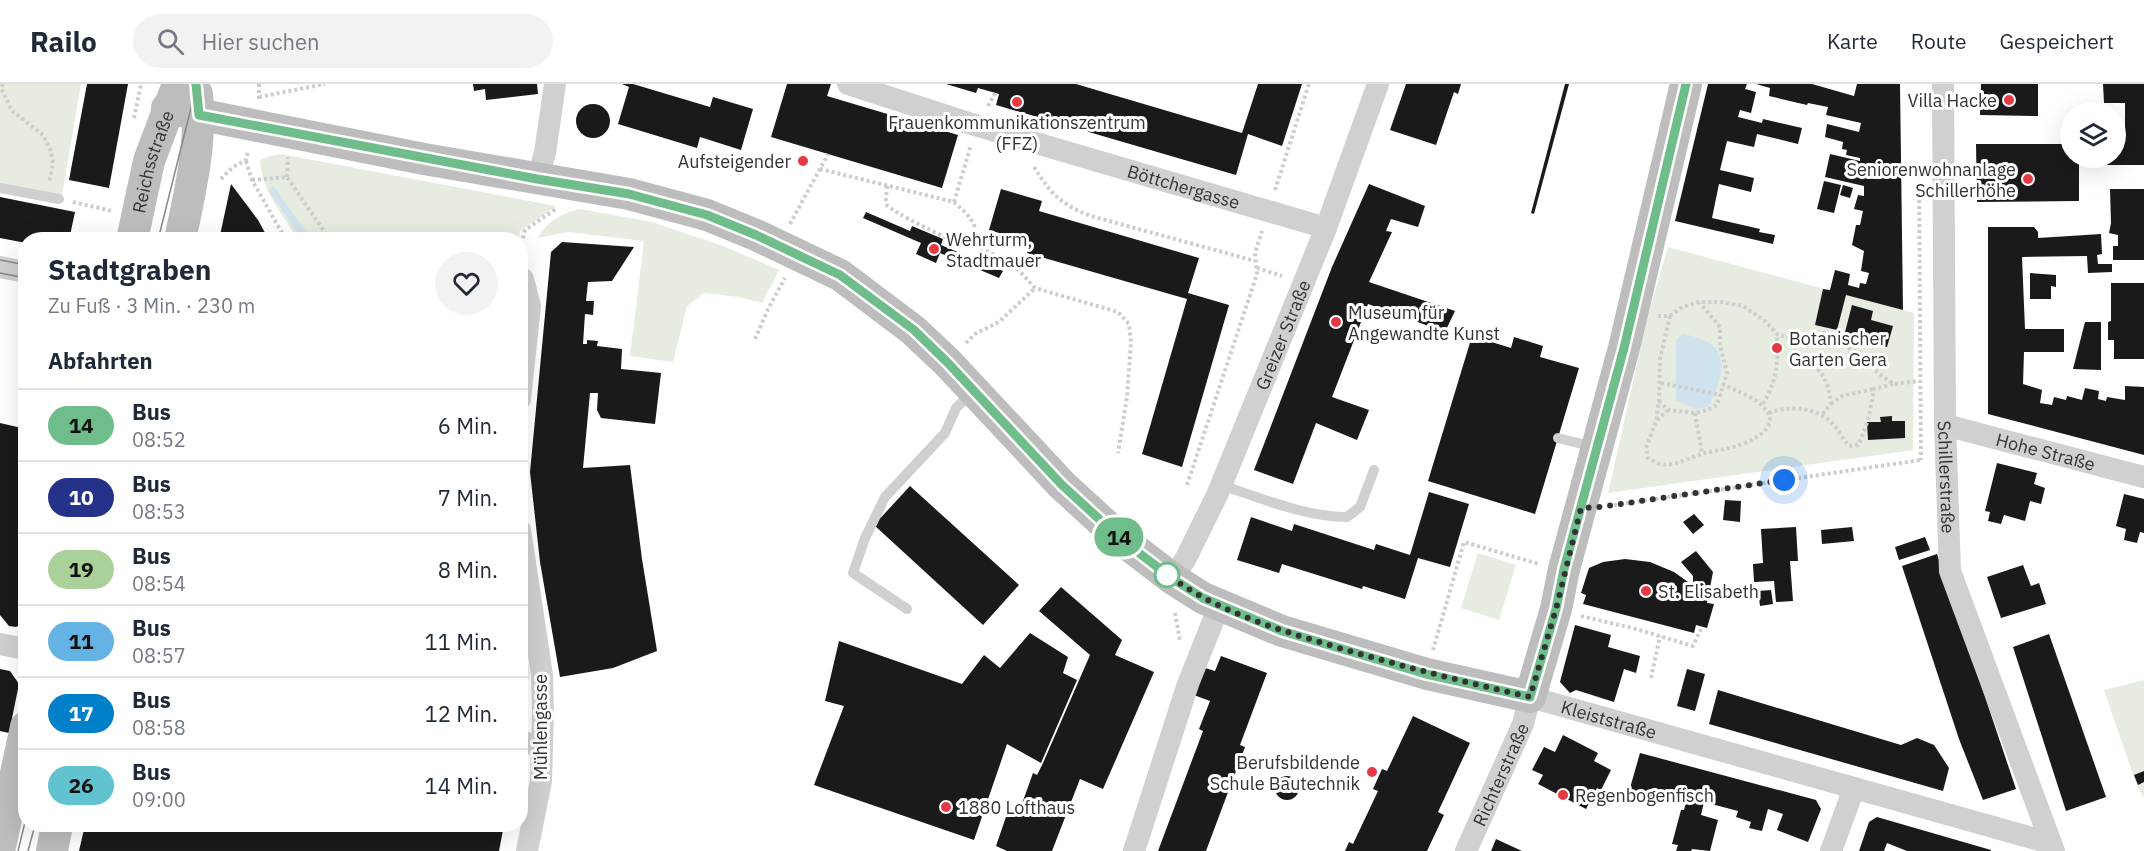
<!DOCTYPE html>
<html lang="de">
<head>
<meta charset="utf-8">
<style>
	body { margin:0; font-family:"IBM Plex Sans",sans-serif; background:#f2f2f3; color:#1f2937; height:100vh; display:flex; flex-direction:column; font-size:22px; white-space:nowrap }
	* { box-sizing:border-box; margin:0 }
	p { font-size:20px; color:#747a83 }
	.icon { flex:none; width:33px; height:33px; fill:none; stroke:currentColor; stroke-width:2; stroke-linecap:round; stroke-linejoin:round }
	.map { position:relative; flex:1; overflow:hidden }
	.panel { position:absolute; left:18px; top:148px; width:510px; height:600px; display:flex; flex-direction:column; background:#fff; border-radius:24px; box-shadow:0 6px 24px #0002 }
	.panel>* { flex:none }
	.badge { padding:0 12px; border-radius:20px; font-size:21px; line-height:39px }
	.buttons { position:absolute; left:2060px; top:18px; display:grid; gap:12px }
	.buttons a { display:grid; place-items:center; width:66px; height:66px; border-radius:50%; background:#fff; box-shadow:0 6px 24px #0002; font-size:30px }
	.you { position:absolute; width:30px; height:30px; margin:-15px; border:4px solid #fff; border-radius:50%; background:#1a73e8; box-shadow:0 0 0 9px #1a73e833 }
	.map>.badge { position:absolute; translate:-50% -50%; box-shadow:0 0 0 3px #fff }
	h2 { padding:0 30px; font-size:22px; line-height:54px }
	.round { display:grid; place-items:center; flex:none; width:63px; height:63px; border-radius:32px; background:#f2f2f3 }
	.head { display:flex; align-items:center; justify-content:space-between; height:102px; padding:0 30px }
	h1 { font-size:28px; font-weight:700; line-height:45px }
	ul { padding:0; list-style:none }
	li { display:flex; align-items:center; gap:18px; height:72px; padding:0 30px; border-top:2px solid #e0e1e3 }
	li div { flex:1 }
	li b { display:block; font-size:22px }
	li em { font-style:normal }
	li .badge { min-width:66px; font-weight:700; text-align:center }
	header { display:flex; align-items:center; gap:36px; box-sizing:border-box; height:84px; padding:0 30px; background:#fff; border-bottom:2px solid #e0e1e3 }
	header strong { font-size:28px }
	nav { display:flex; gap:33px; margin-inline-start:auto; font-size:21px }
	.search { width:420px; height:54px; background:#f2f2f3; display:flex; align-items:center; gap:15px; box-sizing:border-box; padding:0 21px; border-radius:33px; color:#747a83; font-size:22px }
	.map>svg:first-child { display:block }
	.green { fill:#e6ecdf }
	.water { fill:#cfe2ee }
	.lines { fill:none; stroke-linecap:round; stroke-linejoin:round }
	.stream { stroke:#cfe2ee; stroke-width:7 }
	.building { fill:#1a1a1a }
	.path { stroke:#cdcdcd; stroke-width:4; stroke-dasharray:3 3; stroke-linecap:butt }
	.lane { stroke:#d0d0d0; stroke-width:10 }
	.street { stroke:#d0d0d0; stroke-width:22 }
	.secondary { stroke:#bdbdbd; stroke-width:32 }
	.tram { stroke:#888; stroke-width:1.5 }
	.line-casing { stroke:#fff; stroke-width:14 }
	.line { stroke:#6ebd8a; stroke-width:9 }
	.walk { stroke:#333; stroke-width:6; stroke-dasharray:0 10.8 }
	.poi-dot { fill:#e63946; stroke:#fff; stroke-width:2 }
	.stop-dot { fill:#fff; stroke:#6ebd8a; stroke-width:3 }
	.labels { text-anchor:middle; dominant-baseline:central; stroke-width:6; stroke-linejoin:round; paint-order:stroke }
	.poi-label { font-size:18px; fill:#333; stroke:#fff; text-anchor:start }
	.street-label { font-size:18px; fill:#333; stroke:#fff }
</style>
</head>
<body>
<header>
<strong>Railo</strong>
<div class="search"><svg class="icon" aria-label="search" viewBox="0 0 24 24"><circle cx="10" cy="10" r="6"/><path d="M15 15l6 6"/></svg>Hier suchen</div>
<nav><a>Karte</a><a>Route</a><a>Gespeichert</a></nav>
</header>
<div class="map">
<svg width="2144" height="767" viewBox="0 0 2144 767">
	<rect width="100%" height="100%" fill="#fff"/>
	<g class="green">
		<path d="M 0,0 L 81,0 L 62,111 L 0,100 Z"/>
		<path d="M 281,70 L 556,122 L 520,147 L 518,156 L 299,156 C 283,132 261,106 260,76 L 270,72 Z"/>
		<path d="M 580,125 L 652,138 L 723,162 L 779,186 L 762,219 L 739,213 L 704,209 L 687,222 L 673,278 L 630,272 L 644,157 L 568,148 L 538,154 C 546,138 562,129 580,125 Z"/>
		<path d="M 1668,163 L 1914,229 L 1913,366 L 1608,409 L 1648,232 Z"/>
		<path d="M 1478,469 L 1516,481 L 1499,536 L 1461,524 Z"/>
		<path d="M 520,512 L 530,593 L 521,609 L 520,609 Z"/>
		<path d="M 2144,596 L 2144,714 L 2137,702 L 2104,606 Z"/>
	</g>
	<path class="water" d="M 1682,250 C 1731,258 1728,286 1708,323 L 1695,325 L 1676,316 L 1676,257 Z"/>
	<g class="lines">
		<path class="stream" d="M 273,107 L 307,156"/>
	</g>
	<g class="building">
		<path d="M 87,0 L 128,0 L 109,104 L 69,96 Z"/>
		<path d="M 473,0 L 537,0 L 538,10 L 486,16 L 485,5 L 474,7 Z"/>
		<path d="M 622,0 L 633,0 L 710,23 L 713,13 L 753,25 L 741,66 L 700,53 L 697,64 L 618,40 L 629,3 Z"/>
		<path d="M 787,0 L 831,0 L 827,12 L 958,51 L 942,104 L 771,53 Z"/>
		<path d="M 946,0 L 1076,0 L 1242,49 L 1258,0 L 1302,0 L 1282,62 L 1248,50 L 1236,91 L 996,21 L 999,10 L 978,4 L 976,9 Z"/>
		<path d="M 1406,0 L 1461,0 L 1458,10 L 1454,8 L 1436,61 L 1390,46 Z"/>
		<path d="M 1565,0 L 1569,0 L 1534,130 L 1531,129 Z"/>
		<path d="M 1708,0 L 1747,0 L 1745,5 L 1756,8 L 1751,29 L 1740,26 L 1738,33 L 1762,39 L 1763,35 L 1802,44 L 1798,60 L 1757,50 L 1754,63 L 1727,57 L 1720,86 L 1754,94 L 1751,108 L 1719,100 L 1712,134 L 1760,145 L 1759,148 L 1775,151 L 1773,160 L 1675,137 Z"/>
		<path d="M 1756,0 L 1812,0 L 1854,12 L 1857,0 L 1900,0 L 1903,226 L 1846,211 L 1837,246 L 1815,241 L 1823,205 L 1830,206 L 1835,186 L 1850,190 L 1848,201 L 1859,204 L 1860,199 L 1866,200 L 1869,189 L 1861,187 L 1864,167 L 1852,161 L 1856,141 L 1860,141 L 1863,127 L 1854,125 L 1858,111 L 1864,112 L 1864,102 L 1825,93 L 1830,70 L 1860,77 L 1860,74 L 1846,71 L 1847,66 L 1842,65 L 1843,58 L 1825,53 L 1827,40 L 1859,48 L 1861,39 L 1826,31 L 1828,23 L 1808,19 L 1807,21 L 1769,12 L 1770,4 Z"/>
		<path d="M 1981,0 L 2038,0 L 2038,32 L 1980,31 Z"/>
		<path d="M 2103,0 L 2144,0 L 2144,81 L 2104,81 L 2104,74 L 2115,74 L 2115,54 L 2125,54 L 2125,19 L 2104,19 Z"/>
		<circle cx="593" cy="37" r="17"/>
		<path d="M 1976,60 L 2070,60 L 2070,74 L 2079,74 L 2079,117 L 1977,118 Z"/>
		<path d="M 1824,97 L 1841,101 L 1834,129 L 1817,125 Z"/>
		<path d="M 231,100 L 258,136 L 269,156 L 219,156 Z"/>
		<path d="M 1369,100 L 1425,122 L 1418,143 L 1391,135 L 1386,147 L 1392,148 L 1369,198 L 1455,227 L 1445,248 L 1368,220 L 1332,313 L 1369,326 L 1357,356 L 1316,339 L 1293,400 L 1254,386 L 1332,183 Z"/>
		<path d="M 1843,101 L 1853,104 L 1850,114 L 1840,111 Z"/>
		<path d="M 1001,105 L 1042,117 L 1039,127 L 1199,174 L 1188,209 L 1229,221 L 1182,383 L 1142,370 L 1187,215 L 1027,169 L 1030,158 L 989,146 Z"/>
		<path d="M 2110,105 L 2144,105 L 2144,176 L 2113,176 L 2113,162 L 2118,162 L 2118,151 L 2109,149 L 2111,139 Z"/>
		<path d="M 0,113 L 75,128 L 69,156 L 26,156 L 26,159 L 0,154 Z"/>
		<path d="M 866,128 L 910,147 L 912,142 L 943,155 L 941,161 L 1003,187 L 999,194 L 940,169 L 936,179 L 916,170 L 921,159 L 863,134 Z"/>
		<path d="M 1988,143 L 2034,143 L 2038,148 L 2038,154 L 2101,150 L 2102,170 L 2097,171 L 2098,180 L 2112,180 L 2112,188 L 2088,189 L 2087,172 L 2022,173 L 2025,245 L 2064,245 L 2064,268 L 2024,268 L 2023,300 L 2042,306 L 2040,319 L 2052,321 L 2054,313 L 2066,316 L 2067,312 L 2082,316 L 2085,304 L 2099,307 L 2098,315 L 2106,317 L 2107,313 L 2125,316 L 2125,302 L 2144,303 L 2144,371 L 1988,330 Z"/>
		<path d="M 562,158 L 634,163 L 612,197 L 588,198 L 586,217 L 594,217 L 593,231 L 585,230 L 583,260 L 587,260 L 587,256 L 598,257 L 597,262 L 622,265 L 621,285 L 661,289 L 655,340 L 601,334 L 597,326 L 598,309 L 590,309 L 583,384 L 630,381 L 642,475 L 657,567 L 613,584 L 560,593 L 540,478 L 530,388 L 551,168 Z"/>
		<path d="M 2030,189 L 2056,191 L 2056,203 L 2051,202 L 2051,215 L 2030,215 Z"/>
		<path d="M 2111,199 L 2144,199 L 2144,275 L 2114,275 L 2114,256 L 2108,256 L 2108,238 L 2111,237 Z"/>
		<path d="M 1852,221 L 1873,227 L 1871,236 L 1893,242 L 1887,263 L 1844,252 Z"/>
		<path d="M 2085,238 L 2101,238 L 2101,286 L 2073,285 Z"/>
		<path d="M 1472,252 L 1511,264 L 1514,253 L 1543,262 L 1540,273 L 1579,284 L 1535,430 L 1428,397 Z"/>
		<path d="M 1892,332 L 1892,337 L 1905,337 L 1905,354 L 1868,356 L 1867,338 L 1881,338 L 1880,333 Z"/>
		<path d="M 0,339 L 26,345 L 26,538 L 16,543 L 9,542 L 0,531 Z"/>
		<path d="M 1997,379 L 2037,389 L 2034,400 L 2045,404 L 2041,420 L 2030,417 L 2025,437 L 2004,431 L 2001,440 L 1988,437 L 1990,428 L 1985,427 Z"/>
		<path d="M 910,402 L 1019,501 L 983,541 L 874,441 Z"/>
		<path d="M 1429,408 L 1469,420 L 1450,483 L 1418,474 L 1405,515 L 1363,502 L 1362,505 L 1282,480 L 1279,489 L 1237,476 L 1251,433 L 1292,447 L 1294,440 L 1374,466 L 1376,460 L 1410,471 Z"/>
		<path d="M 2124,410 L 2144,415 L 2144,449 L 2140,448 L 2137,459 L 2124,456 L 2126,445 L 2116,442 Z"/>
		<path d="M 1725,416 L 1741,417 L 1740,438 L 1723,436 Z"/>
		<path d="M 1694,430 L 1704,441 L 1693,450 L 1683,438 Z"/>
		<path d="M 1796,443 L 1798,477 L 1790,477 L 1793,517 L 1776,518 L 1774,497 L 1754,498 L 1753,480 L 1763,479 L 1761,445 Z"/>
		<path d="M 1852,443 L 1854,457 L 1822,460 L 1821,446 Z"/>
		<path d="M 1925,453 L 1930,466 L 1899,476 L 1895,463 Z"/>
		<path d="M 1696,467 L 1713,488 L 1707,519 L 1714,520 L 1707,544 L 1696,541 L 1694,549 L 1583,520 L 1586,511 L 1581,509 L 1589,484 L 1603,478 L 1625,475 L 1650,478 L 1674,488 L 1698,505 L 1699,501 L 1693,498 L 1693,492 L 1681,478 Z"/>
		<path d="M 1937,470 L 2016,705 L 1983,716 L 1959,655 L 1902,482 Z"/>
		<path d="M 2023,481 L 2031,502 L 2039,499 L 2046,520 L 2001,534 L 1987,493 Z"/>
		<path d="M 1061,503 L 1122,556 L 1115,571 L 1154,588 L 1103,705 L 1080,695 L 1052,767 L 1007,767 L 996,762 L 1009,724 L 1019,728 L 1033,689 L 1037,691 L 1043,679 L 1090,571 L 1039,527 Z"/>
		<path d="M 1771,506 L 1773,520 L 1760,522 L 1758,507 Z"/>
		<path d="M 1575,541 L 1611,551 L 1608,563 L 1640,572 L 1636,589 L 1624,585 L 1614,618 L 1576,606 L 1570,609 L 1560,598 Z"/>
		<path d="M 1030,549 L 1068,573 L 1063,589 L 1077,596 L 1041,679 L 1007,660 L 974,756 L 814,701 L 844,622 L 825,617 L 839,557 L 962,600 L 984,571 L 1000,584 Z"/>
		<path d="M 2049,550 L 2106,713 L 2066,727 L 2013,563 Z"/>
		<path d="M 1221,572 L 1267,589 L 1240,661 L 1245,663 L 1206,767 L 1158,767 L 1203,647 L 1199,645 L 1210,617 L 1191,610 L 1202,583 L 1215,587 Z"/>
		<path d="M 0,585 L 10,587 L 19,600 L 9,649 L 0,647 Z"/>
		<path d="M 1687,585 L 1705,590 L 1695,627 L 1677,622 Z"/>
		<path d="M 1718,606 L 1901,661 L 1917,654 L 1934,661 L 1949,684 L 1943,707 L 1709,640 Z"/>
		<path d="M 1413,632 L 1470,659 L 1438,728 L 1444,731 L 1427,767 L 1345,767 L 1349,758 L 1353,760 L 1378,707 L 1373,705 L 1382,685 L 1387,687 Z"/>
		<path d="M 1563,651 L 1598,669 L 1594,677 L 1611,686 L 1601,706 L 1597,704 L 1586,725 L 1538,700 L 1543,691 L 1532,686 L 1544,663 L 1555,668 Z"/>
		<path d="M 1640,669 L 1816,716 L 1821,725 L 1808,758 L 1777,746 L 1783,730 L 1768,725 L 1762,747 L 1749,744 L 1751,738 L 1736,733 L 1738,727 L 1704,718 L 1701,731 L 1718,736 L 1710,767 L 1692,765 L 1691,767 L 1676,767 L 1678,761 L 1672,760 L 1681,726 L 1684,726 L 1687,715 L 1654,707 L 1652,717 L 1628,711 Z"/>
		<path d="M 2144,687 L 2144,698 L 2138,701 L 2134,691 Z"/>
		<circle cx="1287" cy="704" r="12"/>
		<path d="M 1877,733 L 1991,766 L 1991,767 L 1907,767 L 1887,759 L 1884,767 L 1859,767 L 1869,738 Z"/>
		<path d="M 85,741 L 504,741 L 499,767 L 79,767 Z"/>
		<path d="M 1496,755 L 1522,767 L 1491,767 Z"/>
	</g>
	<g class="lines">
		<g class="path">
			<path d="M 3,0 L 1,4 L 12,27 L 43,51 L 51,67 L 53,80 L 49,99"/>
			<path d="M 259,0 L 259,16"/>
			<path d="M 259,13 L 325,0"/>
			<path d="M 988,22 L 995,9"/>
			<path d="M 134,34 L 141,0"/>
			<path d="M 246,77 L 252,96 L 286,156"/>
			<path d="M 1034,83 C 1051,110 1060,120 1091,132 L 1255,177"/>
			<path d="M 820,85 L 954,118 L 971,61"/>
			<path d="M 1919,92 L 1921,376"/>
			<path d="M 287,93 L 288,73"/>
			<path d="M 221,95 L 233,83 L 246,76 L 248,68"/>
			<path d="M 252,96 L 287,93 L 330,156"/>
			<path d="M 887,102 C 887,107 885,115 887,121 C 889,126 950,157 958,158 C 966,158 971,156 976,152"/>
			<path d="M 1275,106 L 1309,0"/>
			<path d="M 73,118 L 112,127"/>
			<path d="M 954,118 L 966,129 L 974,140 L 976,152 L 983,165 L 1015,182 L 1035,204 L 1118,228 L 1129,240 L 1131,258 L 1127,313 L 1118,369"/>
			<path d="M 790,140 L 828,70"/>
			<path d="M 520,166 L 525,146 L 557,124"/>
			<path d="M 1257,184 L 1282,192"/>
			<path d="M 1658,232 L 1670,232 L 1682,223 L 1699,218 L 1722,218 L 1743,222 L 1765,237 L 1777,250 L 1792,255 L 1824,249 L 1865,274 L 1879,290 L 1894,300 L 1919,297"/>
			<path d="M 1670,232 L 1660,275 L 1659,317 L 1656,337 L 1646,364 L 1648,374 C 1652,376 1657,380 1661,380 C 1673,383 1689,374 1701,370 C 1716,366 1731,365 1745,359 C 1799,335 1753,312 1723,301"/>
			<path d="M 755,255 L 768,225 L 785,194"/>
			<path d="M 1792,255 L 1794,267 C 1818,282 1828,291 1831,320 L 1822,330"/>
			<path d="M 966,259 L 975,250 L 999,238 L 1035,204"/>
			<path d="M 1661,299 L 1721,311"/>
			<path d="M 1659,317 L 1668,326 L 1695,329 L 1708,326 L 1717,321 L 1727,289 L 1720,261 L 1720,243 L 1700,219"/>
			<path d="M 1763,320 C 1778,294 1778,279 1777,250"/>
			<path d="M 1831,320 L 1842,312 L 1874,305"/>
			<path d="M 1695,329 L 1702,370"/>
			<path d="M 1769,329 C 1789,321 1816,323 1832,339 C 1838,345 1842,354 1849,362 L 1858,361 C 1867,344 1871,324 1874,305 L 1893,300"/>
			<path d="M 1657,336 L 1668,326"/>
			<path d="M 1187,401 L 1257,190 L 1255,169 L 1262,147"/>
			<path d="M 1608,422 L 1921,376"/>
			<path d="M 1175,529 L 1180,557"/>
			<path d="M 1581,532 L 1636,545 L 1693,562 L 1702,543"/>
			<path d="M 1433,566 L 1464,458 L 1539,480"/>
			<path d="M 1651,594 L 1660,552"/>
		</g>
		<g class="lane">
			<path d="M 0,104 L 59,115"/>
			<path d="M 1558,354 L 1594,363"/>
			<path d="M 1221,401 C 1261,414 1305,433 1347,433 L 1360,423 L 1374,386"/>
			<path d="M 907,525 L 853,489 L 865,454 L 885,413 L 945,349 L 956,324 L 972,308"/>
		</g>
		<g class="street">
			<path id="s1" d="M 848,0 L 978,42 L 1326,144"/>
			<path id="s2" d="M 1943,0 L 1945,341 L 1950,487 L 2054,767"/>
			<path d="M 537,95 L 545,69 L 555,0"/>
			<path d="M 0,183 L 26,188"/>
			<path d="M 520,315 L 530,222 L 523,195"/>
			<path id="s3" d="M 1945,341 L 2144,393"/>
			<path d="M 520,446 L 542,591 L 543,627 L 541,697 L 527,767"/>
			<path id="s4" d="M 1173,495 L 1186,474 L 1218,409 L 1326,144 L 1378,0"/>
			<path d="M 0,560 L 26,565"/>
			<path d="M 520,657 L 542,663"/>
			<path d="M 1134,767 L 1188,600 L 1219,522"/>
			<path id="s5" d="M 1466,767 L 1523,640 L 1530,613 L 2050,759"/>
			<path d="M 1831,767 L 1854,704"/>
		</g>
		<g class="secondary">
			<path d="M 167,24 L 424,75 L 629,110 L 707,131 L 756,151 L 840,191 L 913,246 L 947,278 L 1062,401 L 1122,456 L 1173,495 L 1203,514 L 1282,547 L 1427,590 L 1530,613 L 1556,525 L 1564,485 L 1624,264 L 1686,0"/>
			<path id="s6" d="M 132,156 L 149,77 L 178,0"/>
			<path d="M 180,156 C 190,108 202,59 197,10"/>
			<path d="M 0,763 L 26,643"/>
			<path d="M 52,767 L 57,741"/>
		</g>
		<g class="tram">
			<path d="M 158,156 L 197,0"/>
			<path d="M 0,176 L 26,181"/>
			<path d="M 0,189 L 26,194"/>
			<path d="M 18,767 L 26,734"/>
			<path d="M 28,767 L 35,741"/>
		</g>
	</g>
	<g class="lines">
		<defs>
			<path id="line" d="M 196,0 L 199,31 L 537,95 L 629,110 L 707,131 L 756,151 L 840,191 L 914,246 L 947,278 L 1062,401 L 1122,456 L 1173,495 L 1203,514 L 1282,547 L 1426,590 L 1530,613 L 1556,525 L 1564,485 L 1624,264 L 1686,0"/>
		</defs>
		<use href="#line" class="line-casing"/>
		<use href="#line" class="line"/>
		<path class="walk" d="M 1167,491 L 1165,489 C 1215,527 1276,545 1336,563 C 1400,582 1465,598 1530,613 L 1556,525 L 1581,424 L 1600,423 L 1784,396"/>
	</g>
	<g class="poi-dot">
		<circle cx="2009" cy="16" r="6"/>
		<circle cx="1017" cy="18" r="6"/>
		<circle cx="803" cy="77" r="6"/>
		<circle cx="2028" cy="95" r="6"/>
		<circle cx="934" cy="165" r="6"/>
		<circle cx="1336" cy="238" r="6"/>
		<circle cx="1777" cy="264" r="6"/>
		<circle cx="1646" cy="507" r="6"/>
		<circle cx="1372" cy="688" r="6"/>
		<circle cx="1563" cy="711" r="6"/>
		<circle cx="946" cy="723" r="6"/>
	</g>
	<circle class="stop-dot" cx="1167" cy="491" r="12"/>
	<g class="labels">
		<g class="poi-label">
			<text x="1997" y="16" text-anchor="end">Villa Hacke</text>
			<text x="1017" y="38" text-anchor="middle">Frauenkommunikationszentrum<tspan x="1017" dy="21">(FFZ)</tspan></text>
			<text x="791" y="77" text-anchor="end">Aufsteigender</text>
			<text x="2016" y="85" text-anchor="end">Seniorenwohnanlage<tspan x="2016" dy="21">Schillerhöhe</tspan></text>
			<text x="946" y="155">Wehrturm,<tspan x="946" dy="21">Stadtmauer</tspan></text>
			<text x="1348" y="228">Museum für<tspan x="1348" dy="21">Angewandte Kunst</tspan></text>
			<text x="1789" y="254">Botanischer<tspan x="1789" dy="21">Garten Gera</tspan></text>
			<text x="1658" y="507">St. Elisabeth</text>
			<text x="1360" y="678" text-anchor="end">Berufsbildende<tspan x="1360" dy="21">Schule Bautechnik</tspan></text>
			<text x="1575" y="711">Regenbogenfisch</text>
			<text x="958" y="723">1880 Lofthaus</text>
		</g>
		<g class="street-label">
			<text stroke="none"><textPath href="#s6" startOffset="81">Reichsstraße</textPath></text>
			<text stroke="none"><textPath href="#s1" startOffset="351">Böttchergasse</textPath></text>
			<text stroke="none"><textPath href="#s4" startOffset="268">Greizer Straße</textPath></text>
			<text stroke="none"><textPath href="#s3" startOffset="104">Hohe Straße</textPath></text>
			<text stroke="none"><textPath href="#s2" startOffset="393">Schillerstraße</textPath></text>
			<text stroke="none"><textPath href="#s5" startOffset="249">Kleiststraße</textPath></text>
			<text transform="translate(540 643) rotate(-90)">Mühlengasse</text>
			<text stroke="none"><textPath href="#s5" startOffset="84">Richterstraße</textPath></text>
		</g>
	</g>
</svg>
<div class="buttons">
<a><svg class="icon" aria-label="layers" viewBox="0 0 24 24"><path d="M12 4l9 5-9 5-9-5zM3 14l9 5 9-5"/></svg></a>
</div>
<div class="you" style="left:1784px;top:396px"></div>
<b class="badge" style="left:1119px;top:453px;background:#6ebd8a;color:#111">14</b>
<section class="panel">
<div class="head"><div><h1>Stadtgraben</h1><p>Zu Fuß · 3 Min. · 230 m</p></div><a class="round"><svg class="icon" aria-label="heart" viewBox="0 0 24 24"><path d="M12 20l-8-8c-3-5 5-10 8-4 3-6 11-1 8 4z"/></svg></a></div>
<h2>Abfahrten</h2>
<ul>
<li><span class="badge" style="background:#6ebd8a;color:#111">14</span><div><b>Bus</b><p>08:52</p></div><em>6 Min.</em></li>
<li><span class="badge" style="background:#25328a;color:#fff">10</span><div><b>Bus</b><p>08:53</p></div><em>7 Min.</em></li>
<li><span class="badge" style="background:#aad19a;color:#111">19</span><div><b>Bus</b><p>08:54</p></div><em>8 Min.</em></li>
<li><span class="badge" style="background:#65b2e4;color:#111">11</span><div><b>Bus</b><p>08:57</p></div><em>11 Min.</em></li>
<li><span class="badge" style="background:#0080c8;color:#fff">17</span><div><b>Bus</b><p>08:58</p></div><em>12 Min.</em></li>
<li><span class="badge" style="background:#62c3d0;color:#111">26</span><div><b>Bus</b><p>09:00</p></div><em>14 Min.</em></li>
</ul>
</section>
</div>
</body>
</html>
